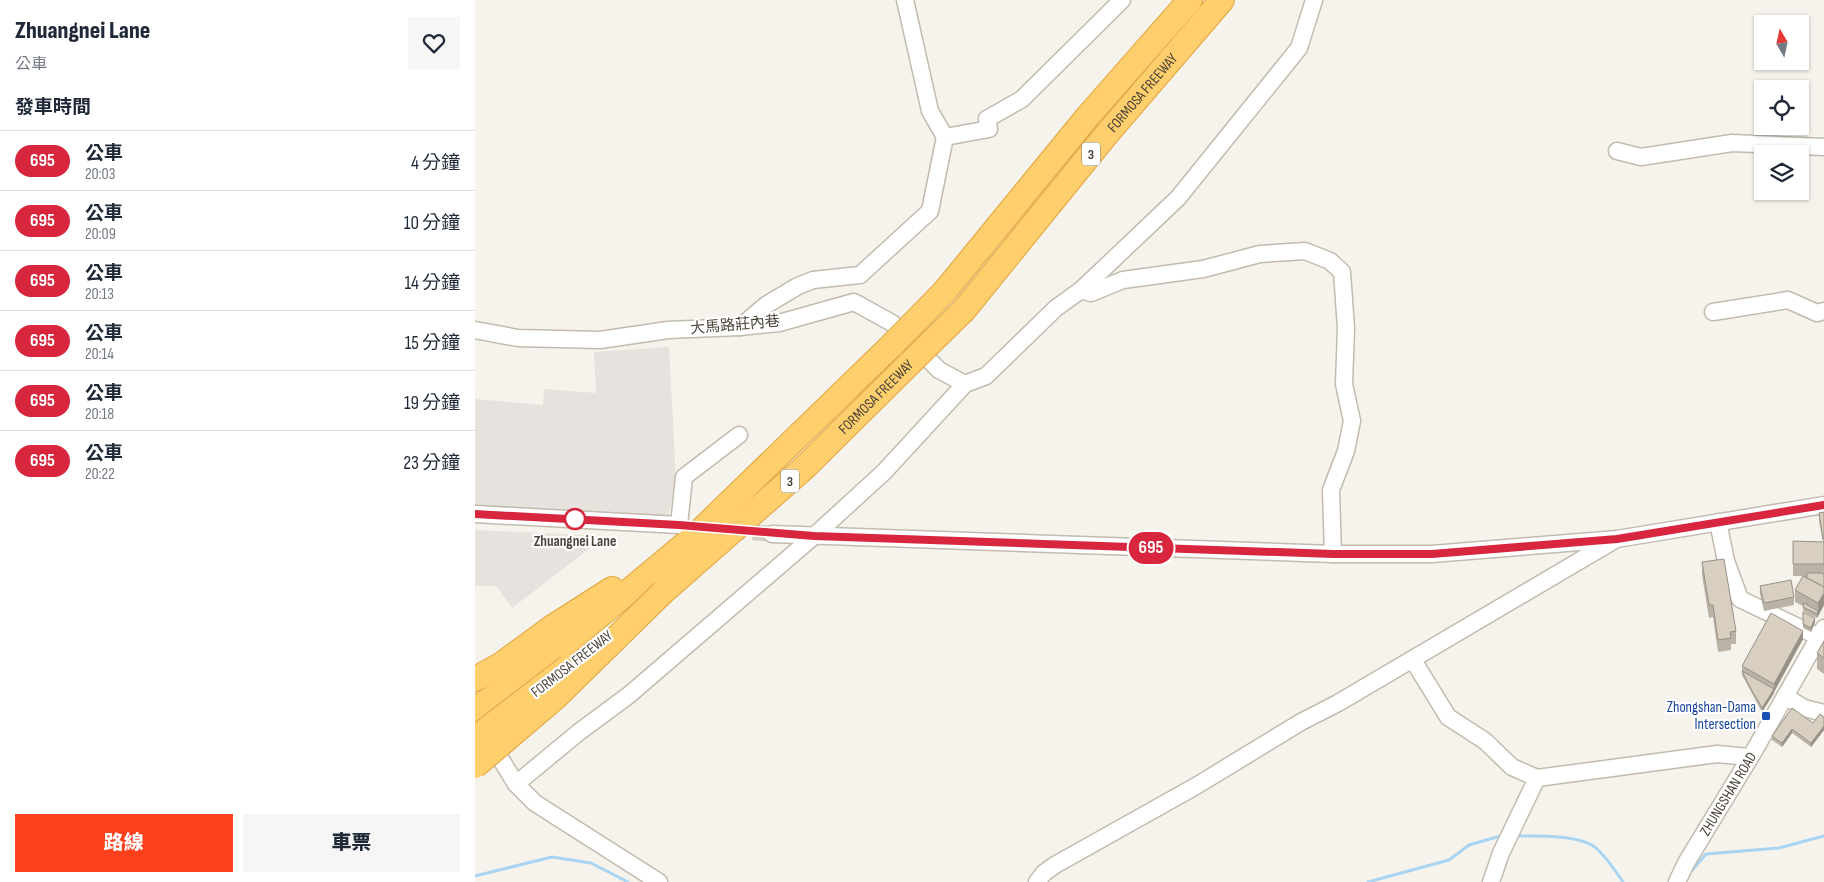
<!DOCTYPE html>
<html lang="zh-TW">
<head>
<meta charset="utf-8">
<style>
	body { margin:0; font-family:"Sofia Sans Condensed","Noto Sans TC",sans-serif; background:#f6f6f7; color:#1f2937; height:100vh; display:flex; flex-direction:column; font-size:19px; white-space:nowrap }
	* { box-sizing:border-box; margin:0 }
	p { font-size:16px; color:#747a83 }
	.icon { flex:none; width:28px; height:28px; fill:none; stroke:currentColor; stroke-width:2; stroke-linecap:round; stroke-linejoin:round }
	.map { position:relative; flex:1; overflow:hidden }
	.details { display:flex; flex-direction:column; background:#fff; width:475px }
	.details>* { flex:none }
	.badge { padding:0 10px; border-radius:16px; font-size:18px; line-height:32px }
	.needle { width:32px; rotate:351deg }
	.fabs { position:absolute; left:1279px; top:15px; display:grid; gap:10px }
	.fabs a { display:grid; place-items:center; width:55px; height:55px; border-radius:0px; background:#fff; box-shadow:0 1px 4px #0004; font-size:25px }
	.map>.badge { position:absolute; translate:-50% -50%; box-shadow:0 0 0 2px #fff }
	h2 { padding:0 15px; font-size:19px; line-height:45px }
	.round { display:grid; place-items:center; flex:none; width:52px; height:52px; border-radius:0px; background:#f6f6f7 }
	.head { display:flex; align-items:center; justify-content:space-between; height:85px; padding:0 15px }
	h1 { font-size:24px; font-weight:800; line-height:38px }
	.action { display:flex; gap:10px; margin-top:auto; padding:10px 15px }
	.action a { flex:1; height:58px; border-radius:0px; background:#fc3f1d; color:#fff; font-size:20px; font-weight:800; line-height:58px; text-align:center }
	.action a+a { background:#f6f6f7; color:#1f2937 }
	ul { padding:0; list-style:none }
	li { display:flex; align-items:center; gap:15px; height:60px; padding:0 15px; border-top:1px solid #e0e1e3 }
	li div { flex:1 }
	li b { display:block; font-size:19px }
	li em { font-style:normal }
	li .badge { min-width:55px; font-weight:700; text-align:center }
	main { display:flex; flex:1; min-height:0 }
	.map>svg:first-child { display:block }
	.industrial { fill:#e6e2dd }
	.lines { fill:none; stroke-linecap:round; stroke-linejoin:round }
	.stream { stroke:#a9d4f2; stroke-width:3 }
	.minor-tunnel { stroke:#d4d0c8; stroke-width:16; stroke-dasharray:16 8; stroke-linecap:butt }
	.minor-casing { stroke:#c2bbae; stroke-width:19 }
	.highway-casing { stroke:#e0a43c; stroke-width:26 }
	.minor { stroke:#fff; stroke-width:16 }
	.highway { stroke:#ffcf6e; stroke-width:24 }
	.highway-bridge-casing { stroke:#e0a43c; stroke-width:26; stroke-linecap:butt }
	.highway-bridge { stroke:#ffcf6e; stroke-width:24 }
	.wall { fill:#bab2a6 }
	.shaded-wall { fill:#979187 }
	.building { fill:#d8cfc1; stroke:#979187 }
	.line-casing { stroke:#fff; stroke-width:11 }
	.line { stroke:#d7263d; stroke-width:8 }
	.stop-dot { fill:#fff; stroke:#d7263d; stroke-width:2.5 }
	.transit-dot { fill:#1a4fb4; stroke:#fff; stroke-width:2 }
	.labels { text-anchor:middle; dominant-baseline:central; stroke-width:4.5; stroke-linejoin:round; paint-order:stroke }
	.shield { fill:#fff; stroke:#817c74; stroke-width:1 }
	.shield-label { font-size:14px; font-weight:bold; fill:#4b4439 }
	.street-label { font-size:15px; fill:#4b4439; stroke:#fff }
	.stop-label { font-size:15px; font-weight:bold; fill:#4b4439; stroke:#fff }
	.transit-label { font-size:15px; fill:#164399; stroke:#fff; text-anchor:end }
</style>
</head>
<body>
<main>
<section class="details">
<div class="head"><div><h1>Zhuangnei Lane</h1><p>公車</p></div><a class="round"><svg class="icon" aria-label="heart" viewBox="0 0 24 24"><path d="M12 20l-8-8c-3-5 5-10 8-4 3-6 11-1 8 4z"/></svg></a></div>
<h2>發車時間</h2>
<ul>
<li><span class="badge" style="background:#d7263d;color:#fff">695</span><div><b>公車</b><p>20:03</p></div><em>4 分鐘</em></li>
<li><span class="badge" style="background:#d7263d;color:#fff">695</span><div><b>公車</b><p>20:09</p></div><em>10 分鐘</em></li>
<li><span class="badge" style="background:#d7263d;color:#fff">695</span><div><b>公車</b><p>20:13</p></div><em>14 分鐘</em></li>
<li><span class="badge" style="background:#d7263d;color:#fff">695</span><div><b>公車</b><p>20:14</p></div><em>15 分鐘</em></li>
<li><span class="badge" style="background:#d7263d;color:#fff">695</span><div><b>公車</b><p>20:18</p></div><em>19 分鐘</em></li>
<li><span class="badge" style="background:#d7263d;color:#fff">695</span><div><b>公車</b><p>20:22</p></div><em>23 分鐘</em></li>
</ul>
<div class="action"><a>路線</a><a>車票</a></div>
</section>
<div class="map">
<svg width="1349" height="882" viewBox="0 0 1349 882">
	<rect width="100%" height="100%" fill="#f6f3ec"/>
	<g class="industrial">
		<path d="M 194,347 L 201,478 L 193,519 L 0,510 L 0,399 L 68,405 L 69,389 L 121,393 L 119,352 Z"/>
		<path d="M 0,530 L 131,536 L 37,608 L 21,586 L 0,586 Z"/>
	</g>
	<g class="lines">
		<g class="stream">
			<path d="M 1040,836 C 1061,836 1104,834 1121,848 C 1132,858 1140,870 1148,882"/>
			<path d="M 1213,875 L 1231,854 L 1304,848 L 1349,836"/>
			<path d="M 0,876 L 77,857 L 116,863 L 153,882"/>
			<path d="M 893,882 L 974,860 L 994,845 L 1029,835"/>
		</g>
		<path class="minor-tunnel" d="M 254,530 L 297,534"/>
		<defs>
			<g id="minor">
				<path d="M 430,0 L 455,111 L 470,137"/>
				<path d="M 1142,151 L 1166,157 L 1257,143 L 1349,147"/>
				<path d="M 606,290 L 616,293 L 648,280 L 728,269 L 785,254 L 830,251 L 855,261 L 867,272 L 871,328 L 869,384 L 877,421 L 871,451 L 856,490 L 858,554"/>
				<path d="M 1238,312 L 1313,300 L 1342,313 L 1349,311"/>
				<path d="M 265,327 L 291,305 L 323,286 L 338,280 L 385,275 L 455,211 L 470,137 L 514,129 L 512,119 L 547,99 L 647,0"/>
				<path d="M 0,330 L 43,338 L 125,340 L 193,330 L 265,327 L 304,323 L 379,302 L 417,323 L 464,370 L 490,384"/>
				<path d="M 0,514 L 204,525 L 209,477 L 264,435"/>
				<path d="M 1243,522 L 1251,561 L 1265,599 L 1344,637"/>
				<path d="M 297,534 L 858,554 L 957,554 L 1142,539 L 1349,505"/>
				<path d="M 938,660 L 973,717 L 1010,741 L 1037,767 L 1062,778 L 1242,754 L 1275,757"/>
				<path d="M 1310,696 L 1329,708 L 1349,713"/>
				<path d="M 14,740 L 41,784 L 60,803 L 184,882"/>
				<path d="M 41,784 L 104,732 L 154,695 L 339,536 L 409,472 L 490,384 L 511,376 L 581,308 L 606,290 L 703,198 L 824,48 L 839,0"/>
				<path d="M 562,882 L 569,873 L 580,865 L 721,786 L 826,722 L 863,703 L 1138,541"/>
				<path d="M 1016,882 L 1026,853 L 1062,778"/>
				<path id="s1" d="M 1202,882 L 1211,863 L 1279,751 L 1349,628"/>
			</g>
			<g id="highway">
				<path d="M 470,291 L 613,116 L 715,0"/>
				<path id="s2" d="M 489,310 L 631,135 L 747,0"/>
				<path id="s3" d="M 188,592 L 328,469 L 435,363"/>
				<path d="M 0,679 L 27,664 L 76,628 L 137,589"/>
				<path d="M 0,710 L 95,640 L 220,536 L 417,345"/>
			</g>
		</defs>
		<use href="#minor" class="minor-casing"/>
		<use href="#highway" class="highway-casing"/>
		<use href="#minor" class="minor"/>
		<use href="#highway" class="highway"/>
		<defs>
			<g id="highway-bridge">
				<path d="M 417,345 L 470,291"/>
				<path d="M 435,363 L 489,310"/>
				<path d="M 0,738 L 93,667"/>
				<path d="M 0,766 L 82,696 L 188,592"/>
			</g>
		</defs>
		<use href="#highway-bridge" class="highway-bridge-casing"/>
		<use href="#highway-bridge" class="highway-bridge"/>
	</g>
	<g class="wall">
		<path d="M 1349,512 L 1349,605 L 1342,618 L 1328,611 L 1328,606 L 1320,602 L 1320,590 L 1328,576 L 1318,576 L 1318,541 L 1348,542 L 1344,521 L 1344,513 Z"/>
		<path d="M 1227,562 L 1261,631 L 1261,644 L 1256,644 L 1256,650 L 1243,652 L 1238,617 L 1234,618 L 1227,575 Z"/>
		<path d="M 1285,586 L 1319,597 L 1319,605 L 1289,611 L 1285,594 Z"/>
		<path d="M 1328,612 L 1340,622 L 1336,632 L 1328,628 Z"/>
		<path d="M 1328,639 L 1299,692 L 1299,693 L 1287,712 L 1267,675 L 1267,666 Z"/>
		<path d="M 1349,641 L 1349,674 L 1342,669 L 1342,653 Z"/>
		<path d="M 1349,717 L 1349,730 L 1336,747 L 1317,733 L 1307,747 L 1297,740 L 1297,736 L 1338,723 Z"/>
	</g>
	<g class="shaded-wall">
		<path d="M 1349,593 L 1349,605 L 1342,618 L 1342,614 L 1343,611 L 1343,603 Z"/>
		<path d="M 1340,618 L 1340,622 L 1336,632 L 1336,628 Z"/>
		<path d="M 1328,631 L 1328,639 L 1299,692 L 1299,693 L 1287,712 L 1287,708 L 1299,689 L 1299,684 Z"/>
		<path d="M 1349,726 L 1349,730 L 1336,747 L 1336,743 Z"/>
		<path d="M 1317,729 L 1317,733 L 1307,747 L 1307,743 Z"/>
	</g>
	<g class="building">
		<path d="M 1349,512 L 1349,539 L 1348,539 L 1344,513 Z"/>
		<path d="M 1318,541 L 1349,542 L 1349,564 L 1318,564 Z"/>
		<path d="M 1249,559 L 1261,631 L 1255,632 L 1256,638 L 1243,640 L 1238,605 L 1234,605 L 1227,562 Z"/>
		<path d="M 1333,573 L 1346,573 L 1349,574 L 1349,587 L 1331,577 Z"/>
		<path d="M 1328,576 L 1349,587 L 1349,593 L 1343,603 L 1320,590 Z"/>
		<path d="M 1316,580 L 1319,597 L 1289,603 L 1285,586 Z"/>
		<path d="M 1329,603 L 1343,611 L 1342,614 L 1328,607 Z"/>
		<path d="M 1328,612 L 1340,618 L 1336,628 L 1328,624 Z"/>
		<path d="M 1296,613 L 1328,631 L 1299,684 L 1267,666 Z"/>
		<path d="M 1349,641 L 1349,658 L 1342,653 Z"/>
		<path d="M 1267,671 L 1299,689 L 1287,708 L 1276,689 Z"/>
		<path d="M 1317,708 L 1338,723 L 1345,714 L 1349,717 L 1349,726 L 1336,743 L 1317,729 L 1307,743 L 1297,736 Z"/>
	</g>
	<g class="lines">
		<defs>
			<path id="line" d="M 0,514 L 204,525 L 339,536 L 858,554 L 957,554 L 1142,539 L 1349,505"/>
		</defs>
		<use href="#line" class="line-casing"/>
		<use href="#line" class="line"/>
	</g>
	<circle class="stop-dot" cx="100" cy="519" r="10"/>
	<rect class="transit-dot" x="1286" y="711" width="10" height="10" rx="2.5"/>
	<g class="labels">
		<g class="shield">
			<rect x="607" y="142.5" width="18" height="23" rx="4"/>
			<rect x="306" y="469.5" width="18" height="23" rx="4"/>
		</g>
		<g class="shield-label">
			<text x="616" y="154">3</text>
			<text x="315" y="481">3</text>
		</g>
		<g class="street-label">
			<text stroke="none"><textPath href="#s2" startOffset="281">FORMOSA FREEWAY</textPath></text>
			<text transform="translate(260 325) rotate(-5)">大馬路莊內巷</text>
			<text stroke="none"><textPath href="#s3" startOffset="289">FORMOSA FREEWAY</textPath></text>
			<text transform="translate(97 664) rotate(-38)">FORMOSA FREEWAY</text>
			<text stroke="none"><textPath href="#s1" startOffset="102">ZHUNGSHAN ROAD</textPath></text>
		</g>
		<g class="stop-label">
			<text x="100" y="541">Zhuangnei Lane</text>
		</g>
		<g class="transit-label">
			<text x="1281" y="707">Zhongshan-Dama<tspan x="1281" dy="17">Intersection</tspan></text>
		</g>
	</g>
</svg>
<div class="fabs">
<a><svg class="needle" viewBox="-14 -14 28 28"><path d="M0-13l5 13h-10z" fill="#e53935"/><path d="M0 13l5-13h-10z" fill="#747a83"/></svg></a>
<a><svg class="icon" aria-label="locate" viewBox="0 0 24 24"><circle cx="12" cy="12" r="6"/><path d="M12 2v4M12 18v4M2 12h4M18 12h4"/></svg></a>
<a><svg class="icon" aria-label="layers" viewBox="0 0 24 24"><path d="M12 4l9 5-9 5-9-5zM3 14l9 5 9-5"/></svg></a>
</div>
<b class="badge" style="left:676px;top:548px;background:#d7263d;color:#fff">695</b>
</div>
</main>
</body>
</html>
